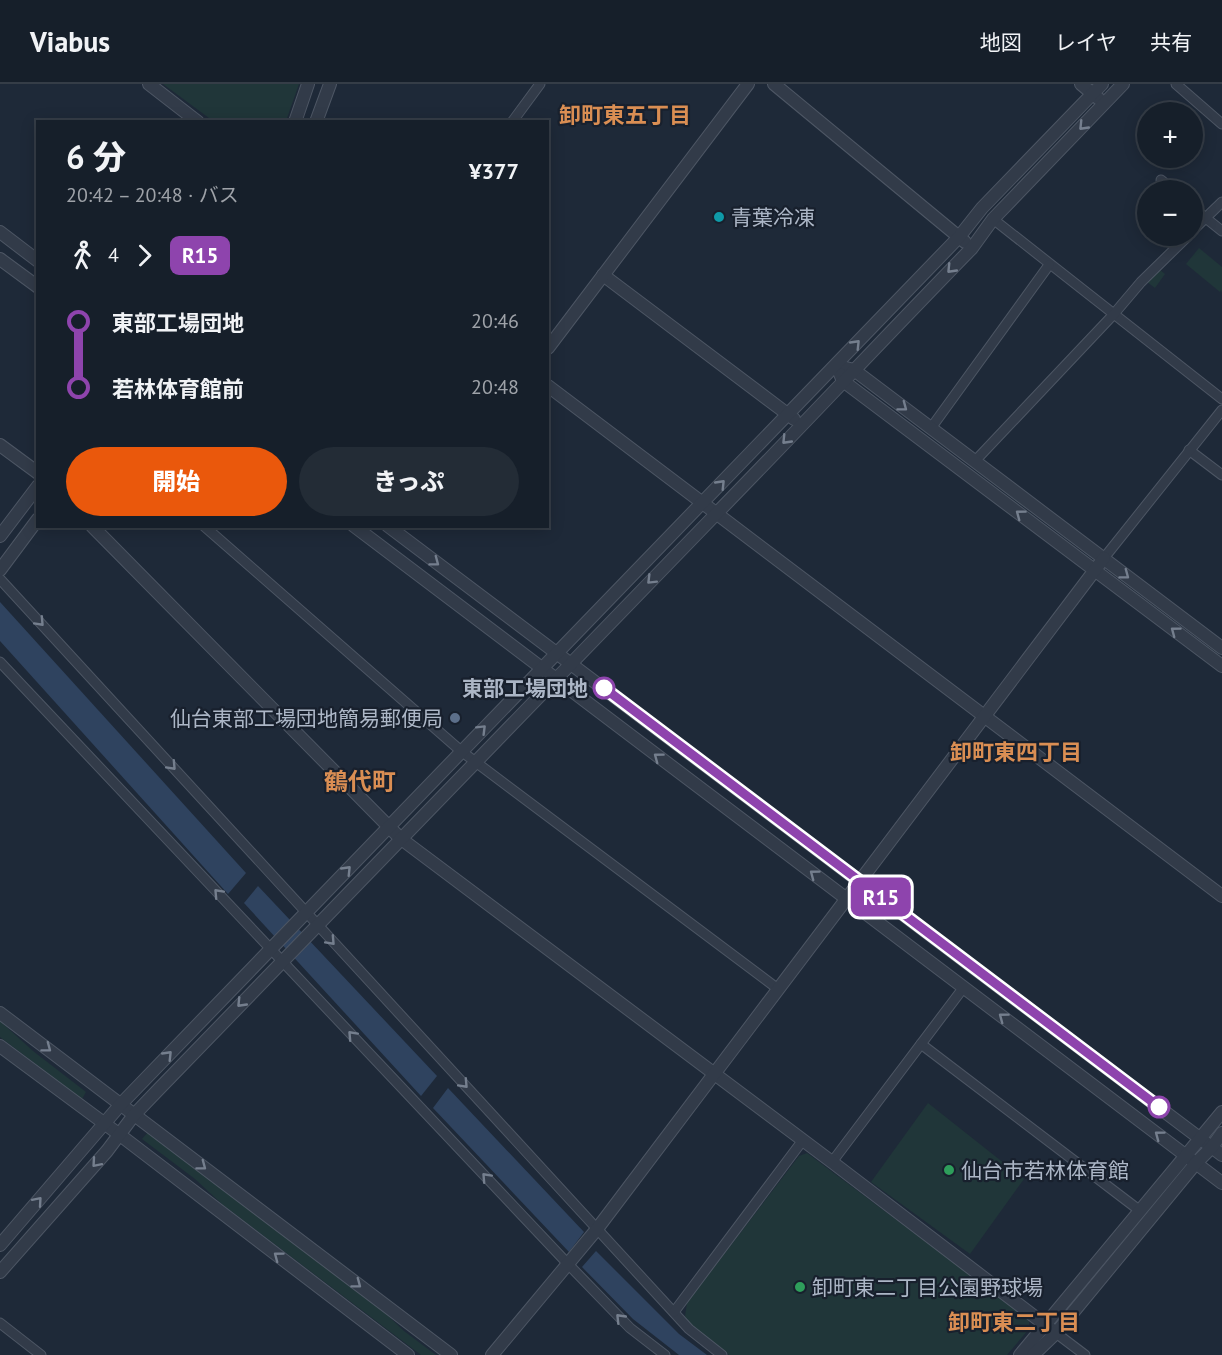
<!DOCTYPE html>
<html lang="ja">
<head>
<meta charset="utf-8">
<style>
	body { margin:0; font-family:"PT Sans","Noto Sans JP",sans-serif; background:#232c36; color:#f1f3f6; height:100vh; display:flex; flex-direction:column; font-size:22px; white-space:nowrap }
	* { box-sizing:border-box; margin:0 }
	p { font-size:20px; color:#9ea2a8 }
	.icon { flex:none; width:33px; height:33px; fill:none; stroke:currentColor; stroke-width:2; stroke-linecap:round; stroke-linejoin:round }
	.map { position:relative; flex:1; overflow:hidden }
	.drawer { position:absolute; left:36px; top:36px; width:513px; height:408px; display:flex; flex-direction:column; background:#161f2a; border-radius:0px; box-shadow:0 3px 15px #0003,0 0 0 2px #353d47 }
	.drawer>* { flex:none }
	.badge { padding:0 12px; border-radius:9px; font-size:21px; line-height:39px }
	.controls { position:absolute; left:1137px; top:18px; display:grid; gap:12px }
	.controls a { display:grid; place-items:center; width:66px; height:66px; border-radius:50%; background:#161f2a; box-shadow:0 3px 15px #0003,0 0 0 2px #353d47; font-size:30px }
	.map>.badge { position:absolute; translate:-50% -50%; box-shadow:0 0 0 3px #fff }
	.legs { display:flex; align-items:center; gap:9px; height:66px; padding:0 30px; font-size:20px }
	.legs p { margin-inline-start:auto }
	.headline { display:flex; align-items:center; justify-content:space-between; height:102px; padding:0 30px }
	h1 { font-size:33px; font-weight:800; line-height:45px }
	.action { display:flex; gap:12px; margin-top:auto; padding:12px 30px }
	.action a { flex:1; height:69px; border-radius:36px; background:#ea580c; color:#fff; font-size:24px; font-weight:800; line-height:69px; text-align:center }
	.action a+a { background:#232c36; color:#f1f3f6 }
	ul { padding:0 30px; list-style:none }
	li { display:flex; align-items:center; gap:21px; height:66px; font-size:22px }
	li i { display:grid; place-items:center; width:9px; height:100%; margin:0 8px; background:currentColor }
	li i::after { content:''; width:15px; height:15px; margin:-8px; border:4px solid; border-radius:50%; background:#161f2a }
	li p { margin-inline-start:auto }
	li:first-child i { background:linear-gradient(#0000 50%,currentColor 0) }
	li:last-child i { background:linear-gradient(currentColor 50%,#0000 0) }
	header { display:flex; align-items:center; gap:36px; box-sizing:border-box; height:84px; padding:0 30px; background:#161f2a; border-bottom:2px solid #353d47 }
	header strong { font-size:28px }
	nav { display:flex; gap:33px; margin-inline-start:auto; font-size:21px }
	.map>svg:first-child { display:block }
	.green { fill:#203639 }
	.water { fill:#2f435f }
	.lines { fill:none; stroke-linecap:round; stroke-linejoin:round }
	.minor-casing { stroke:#4d5664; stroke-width:11 }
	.tertiary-casing { stroke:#4d5664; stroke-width:14 }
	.minor { stroke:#323b49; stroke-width:9 }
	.tertiary { stroke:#323b49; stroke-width:12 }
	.oneway { stroke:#757f8e }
	.line-1-casing { stroke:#fff; stroke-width:14 }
	.line-1 { stroke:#8e44ad; stroke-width:9 }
	.culture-dot { fill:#0f9aa8; stroke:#18202d; stroke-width:2 }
	.stop-1-dot { fill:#fff; stroke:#8e44ad; stroke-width:3 }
	.service-dot { fill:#5c6f8a; stroke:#18202d; stroke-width:2 }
	.leisure-dot { fill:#2e9e5b; stroke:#18202d; stroke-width:2 }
	.labels { text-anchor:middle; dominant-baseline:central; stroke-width:4.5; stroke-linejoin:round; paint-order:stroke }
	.poi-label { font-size:21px; fill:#acb6c6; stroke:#18202d; text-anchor:start }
	.stop-label { font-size:21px; font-weight:bold; fill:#acb6c6; stroke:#18202d; text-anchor:end }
	.neighbourhood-label { font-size:22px; font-weight:bold; fill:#da8e53; stroke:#18202d }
	.quarter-label { font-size:24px; font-weight:bold; fill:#da8e53; stroke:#18202d }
</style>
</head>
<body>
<header>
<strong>Viabus</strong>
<nav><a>地図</a><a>レイヤ</a><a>共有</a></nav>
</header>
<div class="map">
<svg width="1222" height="1271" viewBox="0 0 1222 1271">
	<rect width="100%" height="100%" fill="#1e2938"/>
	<g class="green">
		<path d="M 163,0 L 299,0 L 286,37 L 213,37 Z"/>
		<path d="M 1199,164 L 1222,183 L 1222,209 L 1221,206 L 1220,208 L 1186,180 Z"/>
		<path d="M 1157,186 L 1160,186 L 1165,190 L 1155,204 L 1147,198 Z"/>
		<path d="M 0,937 L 33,967 L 86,1008 L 82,1015 L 0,953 Z"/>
		<path d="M 928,1019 L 1024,1095 L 970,1170 L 871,1098 Z"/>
		<path d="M 148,1048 L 381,1225 L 404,1247 L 436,1271 L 421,1271 L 223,1121 L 195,1095 L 142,1055 Z"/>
		<path d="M 807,1069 L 1029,1235 L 1029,1245 L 1007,1271 L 729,1271 L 692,1242 L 685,1232 L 687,1219 L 799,1072 Z"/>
	</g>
	<g class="water">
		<path d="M 0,518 L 246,789 L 228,810 L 0,557 Z"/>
		<path d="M 258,802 L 437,992 L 421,1012 L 244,819 Z"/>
		<path d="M 448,1004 L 584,1148 L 569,1168 L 433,1024 Z"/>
		<path d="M 596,1167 L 679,1250 L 707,1271 L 679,1271 L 633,1235 L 582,1183 Z"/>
	</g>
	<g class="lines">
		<defs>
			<g id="minor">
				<path d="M 1176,0 L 1222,40"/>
				<path d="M 512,38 L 540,0"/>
				<path d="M 1161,96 L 1173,106"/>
				<path d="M 1192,123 L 1222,147"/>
				<path d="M 993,135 L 1222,315"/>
				<path d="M 1192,147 L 1222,118"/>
				<path d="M 931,344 L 1049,181"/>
				<path d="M 1189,366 L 1222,391"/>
				<path d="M 975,377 L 1113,231 L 1141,198 L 1188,152"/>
				<path d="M 204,442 L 461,667 L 778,905"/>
				<path d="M 1104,474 L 1222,326"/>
				<path d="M 0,495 L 689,1245 L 722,1271"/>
				<path d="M 0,578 L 568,1180 L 630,1244 L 665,1271"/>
				<path d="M 921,960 L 1139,1126"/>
				<path d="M 832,1078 L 964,903"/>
				<path d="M 674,1228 L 803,1056"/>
				<path d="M 0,1239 L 41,1271"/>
				<path d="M 1056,1249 L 1085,1271"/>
			</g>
			<g id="tertiary">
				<path d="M 149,0 L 198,38"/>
				<path d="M 774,0 L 965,158"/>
				<path d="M 1081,0 L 1099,15"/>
				<path d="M 295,38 L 308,0"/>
				<path d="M 316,38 L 330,0"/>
				<path d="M 0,148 L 38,177"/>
				<path d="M 0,175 L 38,203"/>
				<path d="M 603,191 L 794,335"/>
				<path d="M 548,264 L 748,0"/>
				<path d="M 846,284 L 854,286 L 1222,564"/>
				<path d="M 840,290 L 843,297 L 1222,582"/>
				<path d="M 548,302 L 1222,812"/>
				<path d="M 0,361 L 38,389"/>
				<path d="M 92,442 L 400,754 L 832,1078 L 1056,1249"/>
				<path d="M 354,442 L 1222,1099"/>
				<path d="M 388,442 L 1222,1071"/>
				<path d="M 0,452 L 38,402"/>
				<path d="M 0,486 L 38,435"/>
				<path d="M 0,929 L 451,1271"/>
				<path d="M 0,962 L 120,1051 L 408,1271"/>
				<path d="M 0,1161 L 121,1020 L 959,153 L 982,124 L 1102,0"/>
				<path d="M 0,1188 L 107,1067 L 134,1031 C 327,830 521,630 716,430 C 802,342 886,252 972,164 L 993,135 L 1123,0"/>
				<path d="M 492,1271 L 597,1145 L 1104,474"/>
				<path d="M 1020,1271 L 1222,1028"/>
				<path d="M 1033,1271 L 1056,1249 L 1196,1079 L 1212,1063 L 1222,1049"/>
			</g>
		</defs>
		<use href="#minor" class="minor-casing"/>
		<use href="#tertiary" class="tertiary-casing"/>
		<use href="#minor" class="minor"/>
		<use href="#tertiary" class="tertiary"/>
	</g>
	<defs><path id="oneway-chevron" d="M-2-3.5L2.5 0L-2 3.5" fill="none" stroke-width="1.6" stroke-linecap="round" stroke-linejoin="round" transform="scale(1.5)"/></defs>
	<g class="oneway">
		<use href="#oneway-chevron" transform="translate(1083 42) rotate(134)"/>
		<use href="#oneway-chevron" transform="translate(951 185) rotate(134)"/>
		<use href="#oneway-chevron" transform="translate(856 260) rotate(-46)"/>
		<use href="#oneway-chevron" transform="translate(903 323) rotate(37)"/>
		<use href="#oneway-chevron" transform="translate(786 356) rotate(134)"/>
		<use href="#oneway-chevron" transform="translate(721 400) rotate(-46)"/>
		<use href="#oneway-chevron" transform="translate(1020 430) rotate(-143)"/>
		<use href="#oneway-chevron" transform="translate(435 478) rotate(37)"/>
		<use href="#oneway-chevron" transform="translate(1125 491) rotate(37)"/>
		<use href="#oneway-chevron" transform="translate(651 496) rotate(135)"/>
		<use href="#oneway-chevron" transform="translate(40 538) rotate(47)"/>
		<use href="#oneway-chevron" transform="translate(1175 547) rotate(-143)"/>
		<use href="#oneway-chevron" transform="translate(482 645) rotate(-45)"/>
		<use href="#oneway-chevron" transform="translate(658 673) rotate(-143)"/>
		<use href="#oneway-chevron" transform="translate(172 682) rotate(47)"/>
		<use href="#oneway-chevron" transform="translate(347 786) rotate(-46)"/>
		<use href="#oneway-chevron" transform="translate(814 790) rotate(-143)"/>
		<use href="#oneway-chevron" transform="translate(218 809) rotate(-133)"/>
		<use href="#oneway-chevron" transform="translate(331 857) rotate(47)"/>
		<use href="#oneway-chevron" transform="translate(241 919) rotate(134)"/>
		<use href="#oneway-chevron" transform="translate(1003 933) rotate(-143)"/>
		<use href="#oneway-chevron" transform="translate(352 951) rotate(-133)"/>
		<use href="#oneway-chevron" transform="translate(47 964) rotate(37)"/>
		<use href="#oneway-chevron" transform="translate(168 971) rotate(-46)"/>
		<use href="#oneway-chevron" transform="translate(464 1000) rotate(47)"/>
		<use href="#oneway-chevron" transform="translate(1159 1051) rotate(-143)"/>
		<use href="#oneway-chevron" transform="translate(96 1079) rotate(131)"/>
		<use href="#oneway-chevron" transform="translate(202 1082) rotate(37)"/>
		<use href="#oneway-chevron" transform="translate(486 1093) rotate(-133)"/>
		<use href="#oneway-chevron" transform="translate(38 1117) rotate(-49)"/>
		<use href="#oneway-chevron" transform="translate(278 1172) rotate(-143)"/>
		<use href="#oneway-chevron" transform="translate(357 1200) rotate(37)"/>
		<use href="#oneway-chevron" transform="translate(620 1234) rotate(-134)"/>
	</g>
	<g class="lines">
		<defs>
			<path id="line-1" d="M 604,604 L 1159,1023"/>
		</defs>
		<use href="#line-1" class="line-1-casing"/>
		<use href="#line-1" class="line-1"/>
	</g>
	<circle class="culture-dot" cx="719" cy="133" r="6"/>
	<g class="stop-1-dot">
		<circle cx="604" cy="604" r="10"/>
		<circle cx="1159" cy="1023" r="10"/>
	</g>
	<circle class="service-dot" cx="455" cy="634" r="6"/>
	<g class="leisure-dot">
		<circle cx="949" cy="1086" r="6"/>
		<circle cx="800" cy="1203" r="6"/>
	</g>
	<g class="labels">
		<g class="poi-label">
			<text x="731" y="133">青葉冷凍</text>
			<text x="443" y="634" text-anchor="end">仙台東部工場団地簡易郵便局</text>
			<text x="961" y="1086">仙台市若林体育館</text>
			<text x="812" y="1203">卸町東二丁目公園野球場</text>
		</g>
		<g class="stop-label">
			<text x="588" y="604">東部工場団地</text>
		</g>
		<g class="neighbourhood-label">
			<text x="625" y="31">卸町東五丁目</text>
			<text x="1016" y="668">卸町東四丁目</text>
			<text x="1014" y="1238">卸町東二丁目</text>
		</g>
		<g class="quarter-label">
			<text x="360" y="697">鶴代町</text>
		</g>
	</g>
</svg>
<div class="controls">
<a>+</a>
<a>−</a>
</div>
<b class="badge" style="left:881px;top:813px;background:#8e44ad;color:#fff">R15</b>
<section class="drawer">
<div class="headline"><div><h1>6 分</h1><p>20:42 – 20:48 · バス</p></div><b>¥377</b></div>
<div class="legs"><svg class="icon" aria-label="walk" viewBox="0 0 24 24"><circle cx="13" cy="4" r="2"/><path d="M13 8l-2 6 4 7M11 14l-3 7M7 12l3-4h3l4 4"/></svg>4<svg class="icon" aria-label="forward" viewBox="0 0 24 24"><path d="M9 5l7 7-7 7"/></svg><b class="badge" style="background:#8e44ad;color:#fff">R15</b></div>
<ul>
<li><i style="color:#8e44ad"></i><b>東部工場団地</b><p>20:46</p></li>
<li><i style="color:#8e44ad"></i><b>若林体育館前</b><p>20:48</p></li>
</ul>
<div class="action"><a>開始</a><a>きっぷ</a></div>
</section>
</div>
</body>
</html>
